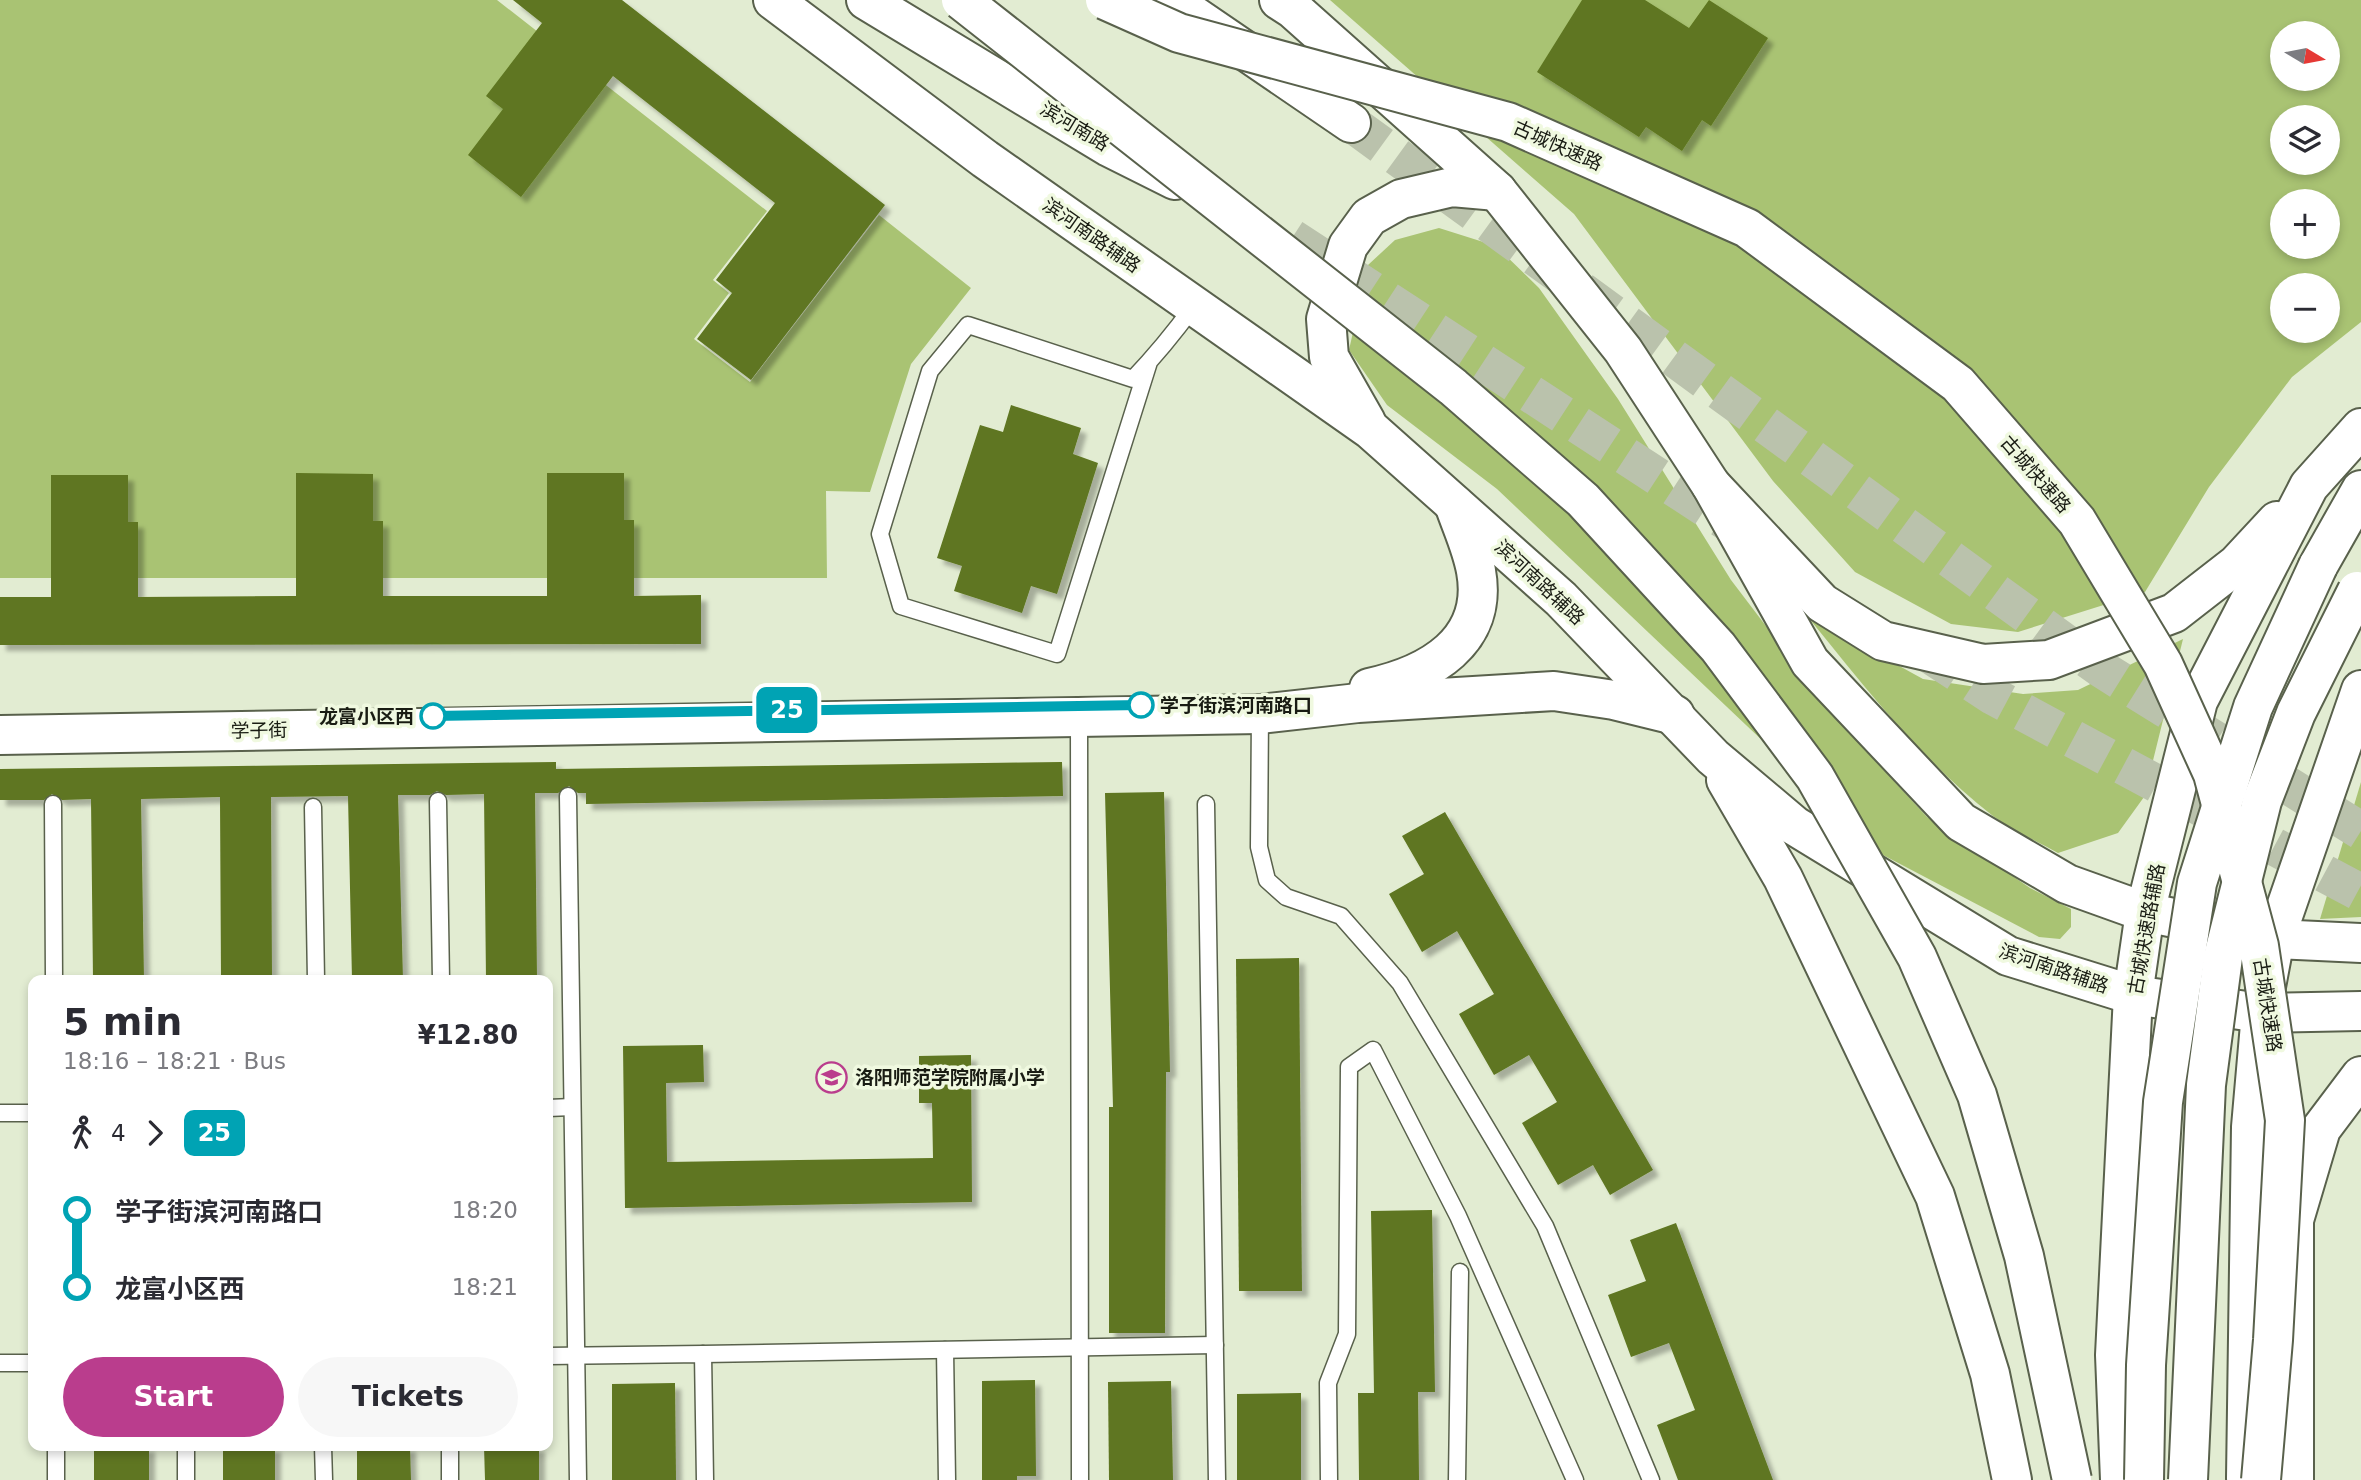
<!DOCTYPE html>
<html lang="en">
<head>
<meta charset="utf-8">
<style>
	body { margin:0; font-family:"DejaVu Sans","Noto Sans SC",sans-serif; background:#f7f7f7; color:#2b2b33; height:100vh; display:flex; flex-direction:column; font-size:26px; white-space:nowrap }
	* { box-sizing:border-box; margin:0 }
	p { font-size:23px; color:#7c7c81 }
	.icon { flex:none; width:38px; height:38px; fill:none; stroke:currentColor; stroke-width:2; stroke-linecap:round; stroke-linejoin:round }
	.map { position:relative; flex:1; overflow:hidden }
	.drawer { position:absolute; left:28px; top:975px; width:525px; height:476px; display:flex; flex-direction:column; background:#fff; border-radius:14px; box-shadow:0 4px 10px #0003 }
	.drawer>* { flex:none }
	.badge { padding:0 14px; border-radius:10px; font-size:24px; line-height:46px }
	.needle { width:46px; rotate:100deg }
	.buttons { position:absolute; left:2270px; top:21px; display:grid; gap:14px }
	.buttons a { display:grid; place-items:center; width:70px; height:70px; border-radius:50%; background:#fff; box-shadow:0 4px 10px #0003; font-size:35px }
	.map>.badge { position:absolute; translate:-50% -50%; box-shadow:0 0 0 4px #fff }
	.legs { display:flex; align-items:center; gap:10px; height:77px; padding:0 35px; font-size:23px }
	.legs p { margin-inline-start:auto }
	.headline { display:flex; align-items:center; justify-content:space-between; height:119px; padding:0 35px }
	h1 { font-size:38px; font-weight:600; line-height:52px }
	.cta { display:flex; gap:14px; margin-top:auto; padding:14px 35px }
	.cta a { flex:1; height:80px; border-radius:42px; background:#ba3d8d; color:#fff; font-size:28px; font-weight:600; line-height:80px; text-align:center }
	.cta a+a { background:#f7f7f7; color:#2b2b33 }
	ul { padding:0 35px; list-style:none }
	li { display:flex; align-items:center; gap:24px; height:77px; font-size:26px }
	li i { display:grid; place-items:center; width:10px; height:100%; margin:0 9px; background:currentColor }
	li i::after { content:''; width:18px; height:18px; margin:-9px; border:5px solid; border-radius:50%; background:#fff }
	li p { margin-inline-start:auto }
	li:first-child i { background:linear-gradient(#0000 50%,currentColor 0) }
	li:last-child i { background:linear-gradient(currentColor 50%,#0000 0) }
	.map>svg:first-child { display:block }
	.green { fill:#a9c373; fill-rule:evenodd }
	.building { fill:#5e7620; filter:url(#shadow) }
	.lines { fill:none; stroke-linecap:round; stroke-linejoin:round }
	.primary-tunnel { stroke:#bac2ac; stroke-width:38; stroke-dasharray:38 19; stroke-linecap:butt }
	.service-casing { stroke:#59614c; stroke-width:19 }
	.tertiary-casing { stroke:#59614c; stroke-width:42 }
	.secondary-casing { stroke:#59614c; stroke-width:42 }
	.primary-casing { stroke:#59614c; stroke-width:42 }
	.trunk-casing { stroke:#59614c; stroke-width:42 }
	.service { stroke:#fff; stroke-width:16 }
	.tertiary { stroke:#fff; stroke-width:38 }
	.secondary { stroke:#fff; stroke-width:38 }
	.primary { stroke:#fff; stroke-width:38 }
	.trunk { stroke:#fff; stroke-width:38 }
	.trunk-bridge-casing { stroke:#59614c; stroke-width:42; stroke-linecap:butt }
	.trunk-bridge { stroke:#fff; stroke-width:38 }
	.line-1-casing { stroke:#fff; stroke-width:16 }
	.line-1 { stroke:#00a3b4; stroke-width:10 }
	.stop-1-dot { fill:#fff; stroke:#00a3b4; stroke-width:3.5 }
	.labels { text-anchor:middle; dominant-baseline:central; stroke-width:7; stroke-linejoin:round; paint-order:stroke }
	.street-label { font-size:19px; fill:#191c13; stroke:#f0f9e0 }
	.stop-label { font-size:19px; font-weight:bold; fill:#191c13; stroke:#f0f9e0; text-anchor:start }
	.poi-label { font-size:19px; font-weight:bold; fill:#191c13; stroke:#f0f9e0; text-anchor:start }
</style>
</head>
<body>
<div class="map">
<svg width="2361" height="1480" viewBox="0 0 2361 1480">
	<defs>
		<filter id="shadow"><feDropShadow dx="6" dy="6" stdDeviation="2" flood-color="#0004"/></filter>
	</defs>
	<rect width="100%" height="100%" fill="#e2ecd2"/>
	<g class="green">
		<path d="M 0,0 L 497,0 L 767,211 L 713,280 L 729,293 L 694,339 L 750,382 L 879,215 L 971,288 L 911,364 L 870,492 L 826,491 L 827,578 L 0,578 Z"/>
		<path d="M 1330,0 L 2361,0 L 2361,322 L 2292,377 L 2209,487 L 2145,592 L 2018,632 L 1951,624 L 1855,572 L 1773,481 L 1574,214 ZM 2282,33 L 2328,33 L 2328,79 L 2282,79 ZM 2282,117 L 2328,117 L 2328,163 L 2282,163 ZM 2282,201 L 2328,201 L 2328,247 L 2282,247 ZM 2282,285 L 2328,285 L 2328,331 L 2282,331 Z"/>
		<path d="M 1439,228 L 1496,246 L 1539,288 L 1618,399 L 1731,580 L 1835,717 L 1927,817 L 2030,888 L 2071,909 L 2071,927 L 2060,939 L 2039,937 L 1883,855 L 1497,489 L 1387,405 L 1349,350 L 1368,265 L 1395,240 Z"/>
		<path d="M 1795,601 L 1843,635 L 1923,679 L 2023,694 L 2078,690 L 2183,639 L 2144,797 L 2118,833 L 2058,853 C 2037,841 2013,831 1993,816 C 1916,756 1857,677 1795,601 Z"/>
		<path d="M 2361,782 L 2361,917 L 2320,919 Z"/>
	</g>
	<g class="building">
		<path d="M 513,0 L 622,0 L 885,205 L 751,380 L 697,339 L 732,293 L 716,280 L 775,203 L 613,76 L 521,197 L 468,155 L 503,109 L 486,96 L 542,23 Z"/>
		<path d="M 1582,0 L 1645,0 L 1689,28 L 1709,0 L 1768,38 L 1711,126 L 1702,120 L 1682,151 L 1646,127 L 1639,137 L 1537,72 Z"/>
		<path d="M 1011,405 L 1081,428 L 1073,454 L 1098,463 L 1057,594 L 1031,586 L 1022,613 L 954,591 L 962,566 L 937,558 L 980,425 L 1003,432 Z"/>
		<path d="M 296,473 L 373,474 L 373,521 L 383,521 L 383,596 L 547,596 L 547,473 L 624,473 L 624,520 L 634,520 L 634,596 L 701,595 L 701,644 L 0,645 L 0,597 L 51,597 L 51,475 L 128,475 L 128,522 L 138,522 L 138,597 L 296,596 Z"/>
		<path d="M 556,762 L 556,769 L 1062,762 L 1063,796 L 586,804 L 586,793 L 578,793 L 569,786 L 558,793 L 535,793 L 537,980 L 486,980 L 484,794 L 446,795 L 437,791 L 430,795 L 398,795 L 403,980 L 352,980 L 348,796 L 271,797 L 272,980 L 221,980 L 220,797 L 141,799 L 144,980 L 93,980 L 91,799 L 62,800 L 52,794 L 44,800 L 0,800 L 0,769 Z"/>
		<path d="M 1164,792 L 1170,1072 L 1166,1072 L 1165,1333 L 1109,1333 L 1109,1107 L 1113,1107 L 1105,793 Z"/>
		<path d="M 1445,812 L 1653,1170 L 1610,1195 L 1593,1165 L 1558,1185 L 1522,1123 L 1557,1102 L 1529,1055 L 1494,1075 L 1459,1014 L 1494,994 L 1457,931 L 1422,952 L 1389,894 L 1424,874 L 1402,836 Z"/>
		<path d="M 1299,958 L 1302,1291 L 1239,1291 L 1236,959 Z"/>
		<path d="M 703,1045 L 704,1082 L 666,1083 L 667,1162 L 933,1158 L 932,1103 L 919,1103 L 919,1056 L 971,1055 L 972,1202 L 625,1208 L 623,1046 Z"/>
		<path d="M 1432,1210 L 1435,1392 L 1418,1392 L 1419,1480 L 1359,1480 L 1358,1393 L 1374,1393 L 1371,1211 Z"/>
		<path d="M 1676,1223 L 1773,1480 L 1678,1480 L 1657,1425 L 1695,1410 L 1669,1343 L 1631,1357 L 1608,1295 L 1646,1281 L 1630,1240 Z"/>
		<path d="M 1035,1380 L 1036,1476 L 1017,1476 L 1017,1480 L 982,1480 L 982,1381 Z"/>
		<path d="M 1171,1381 L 1173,1480 L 1109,1480 L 1108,1382 Z"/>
		<path d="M 675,1383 L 676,1480 L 612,1480 L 612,1384 Z"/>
		<path d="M 1301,1393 L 1301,1480 L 1237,1480 L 1237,1394 Z"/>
		<rect x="94" y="1446" width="55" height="34"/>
		<rect x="223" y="1446" width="52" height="34"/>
		<path d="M 357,1446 L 410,1446 L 411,1480 L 357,1480 Z"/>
		<path d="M 484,1446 L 539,1446 L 539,1480 L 485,1480 Z"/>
	</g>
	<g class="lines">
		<g class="primary-tunnel">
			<path d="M 1351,123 L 2100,668 L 2361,831"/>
			<path d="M 1292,238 L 1744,533"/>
			<path d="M 1926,652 L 1993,696 L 2361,893"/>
		</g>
		<defs>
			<g id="service">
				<path d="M 1149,362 L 1057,654 L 901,606 L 880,534 L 930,371 L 968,325 L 1133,379 C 1155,356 1174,333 1193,307"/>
				<path d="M 1260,712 L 1259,847 L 1267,880 L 1286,897 L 1341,916 L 1400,983 L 1545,1226 L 1651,1480"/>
				<path d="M 1079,716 L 1080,1480"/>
				<path d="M 568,796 L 578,1480"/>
				<path d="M 438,801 L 441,980"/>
				<path d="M 53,804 L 54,980"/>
				<path d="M 1206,804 L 1217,1480"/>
				<path d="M 313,807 L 316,980"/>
				<path d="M 548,1108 L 572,1107"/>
				<path d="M 0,1113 L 33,1113"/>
				<path d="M 945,1350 L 947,1480"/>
				<path d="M 703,1354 L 1215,1345"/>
				<path d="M 548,1356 L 703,1354 L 705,1480"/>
				<path d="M 0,1363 L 33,1363"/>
				<path d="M 56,1446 L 56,1480"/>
				<path d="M 186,1446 L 186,1480"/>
				<path d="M 323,1446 L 324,1480"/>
				<path d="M 450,1446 L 450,1480"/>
				<path d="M 1329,1480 L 1328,1383 L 1347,1334 L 1349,1067 L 1373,1050 L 1458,1216 L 1575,1480"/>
				<path d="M 1457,1480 L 1460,1272"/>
			</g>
			<g id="tertiary">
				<path d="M 1369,688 C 1429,675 1489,642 1476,571 C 1472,548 1461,525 1454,504"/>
				<path d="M 0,735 L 1260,714 L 1358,703 L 1554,691 L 1614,700 L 1675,715"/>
			</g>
			<g id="secondary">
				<path d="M 773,0 L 985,159 L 1371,430 L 1561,599 L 1713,757 L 1795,826 L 2008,956 L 2133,995 L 2261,1013 L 2361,1011"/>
				<path d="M 1279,0 L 1293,9 L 1497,191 L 1623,350 L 1711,485 L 1810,662 L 1961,822 L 2067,884 L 2145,912 L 2275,939 L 2361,943"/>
				<path d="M 1366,422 L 1329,357 L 1326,319 L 1348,246 L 1369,217 L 1401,199 L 1452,187 L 1497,191"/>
				<path d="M 1726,780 L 1783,878 L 1935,1196 L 1990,1374 L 2012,1480"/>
			</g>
			<g id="primary">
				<path d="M 866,0 L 1109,147 L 1175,180"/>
				<path d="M 1171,0 L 1351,123"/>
				<path d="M 1711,485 L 1822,603 L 1883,641 L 1983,664 L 2049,660 L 2174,613 L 2237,564 L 2277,521"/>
				<path d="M 2246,1478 L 2251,1127 L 2261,1013 L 2275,939 L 2361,690"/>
				<path d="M 2120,1480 L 2115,1355 L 2133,995 L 2145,912 L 2198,701 L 2309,486 L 2361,428"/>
				<path d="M 2294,1480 L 2294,1220 L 2321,1129 L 2361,1076"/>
			</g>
			<path id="trunk" d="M 2318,566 L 2361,490"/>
		</defs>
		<use href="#service" class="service-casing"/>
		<use href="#tertiary" class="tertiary-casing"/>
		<use href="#secondary" class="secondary-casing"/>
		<use href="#primary" class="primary-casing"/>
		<use href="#trunk" class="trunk-casing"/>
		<use href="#service" class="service"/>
		<use href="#tertiary" class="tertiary"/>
		<use href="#secondary" class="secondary"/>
		<use href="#primary" class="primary"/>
		<use href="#trunk" class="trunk"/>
		<defs>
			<g id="trunk-bridge">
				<path d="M 961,0 L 1453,387 L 1583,500 L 1718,647 L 1815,777 L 1917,957 L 1977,1095 L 2024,1256 L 2072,1480"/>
				<path d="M 1105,0 L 1179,33 L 1508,122 L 1747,228 L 1958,384 L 2077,521 L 2163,664 L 2213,774 L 2259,946 L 2285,1120 L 2273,1340 L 2261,1480"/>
				<path d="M 2144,1480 L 2146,1365 L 2163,1102 L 2197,883 L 2253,707 L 2318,566"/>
				<path d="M 2188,1480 L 2206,1085 L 2223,957 L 2262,801 L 2296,713 L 2357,591"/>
			</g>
		</defs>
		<use href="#trunk-bridge" class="trunk-bridge-casing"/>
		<use href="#trunk-bridge" class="trunk-bridge"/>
	</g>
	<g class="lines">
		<defs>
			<path id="line-1" d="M 433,716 L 1141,705"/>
		</defs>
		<use href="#line-1" class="line-1-casing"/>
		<use href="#line-1" class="line-1"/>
	</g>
	<defs>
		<symbol id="school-ring" viewBox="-11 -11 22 22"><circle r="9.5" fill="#f0f9e0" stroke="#ba3d8d" stroke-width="1.5"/><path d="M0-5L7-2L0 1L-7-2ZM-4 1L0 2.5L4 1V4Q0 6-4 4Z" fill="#ba3d8d"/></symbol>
	</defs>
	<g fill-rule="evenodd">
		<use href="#school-ring" x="814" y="1060" width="35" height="35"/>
	</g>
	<g class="stop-1-dot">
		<circle cx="1141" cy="705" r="12"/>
		<circle cx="433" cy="716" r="12"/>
	</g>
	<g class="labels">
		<g class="street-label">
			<text transform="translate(1075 126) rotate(31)">滨河南路</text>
			<text transform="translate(1558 145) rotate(24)">古城快速路</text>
			<text transform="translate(1092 235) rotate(35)">滨河南路辅路</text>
			<text transform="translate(2036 474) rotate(49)">古城快速路</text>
			<text transform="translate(1540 582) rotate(43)">滨河南路辅路</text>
			<text transform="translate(259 730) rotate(-1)">学子街</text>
			<text transform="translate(2146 929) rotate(-80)">古城快速路辅路</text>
			<text transform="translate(2054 968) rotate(19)">滨河南路辅路</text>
			<text transform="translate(2268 1005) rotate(81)">古城快速路</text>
		</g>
		<g class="stop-label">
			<text x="1160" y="705">学子街滨河南路口</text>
			<text x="414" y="716" text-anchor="end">龙富小区西</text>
		</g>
		<g class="poi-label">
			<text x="855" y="1077">洛阳师范学院附属小学</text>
		</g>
	</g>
</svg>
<div class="buttons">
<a><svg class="needle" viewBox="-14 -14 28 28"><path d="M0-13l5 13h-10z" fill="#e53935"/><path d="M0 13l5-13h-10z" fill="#7c7c81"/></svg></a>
<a><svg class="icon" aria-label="layers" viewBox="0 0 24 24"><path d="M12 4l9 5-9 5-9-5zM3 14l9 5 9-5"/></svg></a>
<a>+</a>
<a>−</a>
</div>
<b class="badge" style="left:787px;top:710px;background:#00a3b4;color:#fff">25</b>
<section class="drawer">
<div class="headline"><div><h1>5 min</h1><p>18:16 – 18:21 · Bus</p></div><b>¥12.80</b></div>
<div class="legs"><svg class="icon" aria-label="walk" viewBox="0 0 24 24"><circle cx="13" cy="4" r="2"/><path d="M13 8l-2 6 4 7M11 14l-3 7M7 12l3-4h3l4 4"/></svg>4<svg class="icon" aria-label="forward" viewBox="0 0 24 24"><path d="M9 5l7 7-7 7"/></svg><b class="badge" style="background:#00a3b4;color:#fff">25</b></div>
<ul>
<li><i style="color:#00a3b4"></i><b>学子街滨河南路口</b><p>18:20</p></li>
<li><i style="color:#00a3b4"></i><b>龙富小区西</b><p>18:21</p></li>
</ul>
<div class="cta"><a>Start</a><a>Tickets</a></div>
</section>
</div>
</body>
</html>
